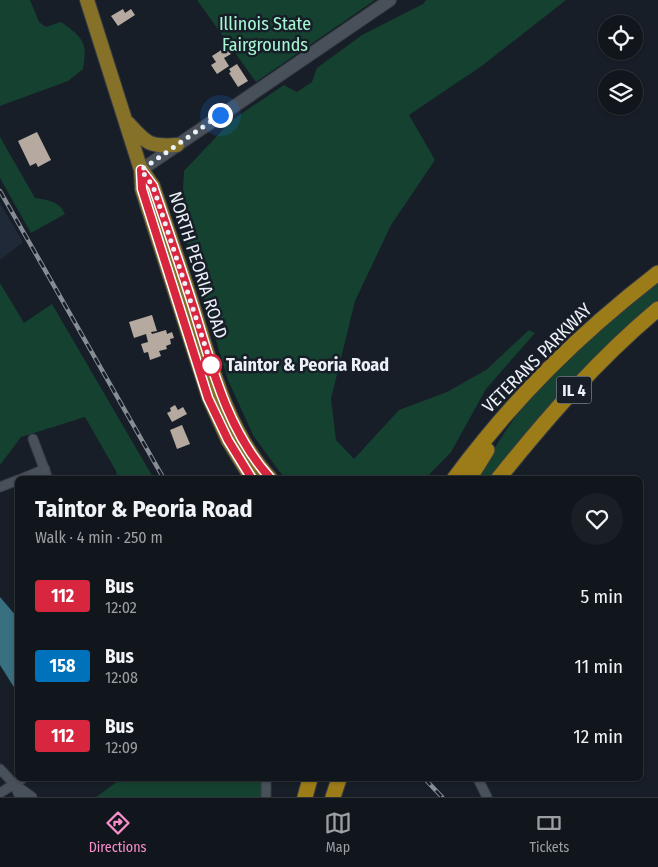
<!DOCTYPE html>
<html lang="en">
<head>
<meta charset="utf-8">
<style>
	body { margin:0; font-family:"Fira Sans Condensed",sans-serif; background:#1a1f26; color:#f1f3f6; height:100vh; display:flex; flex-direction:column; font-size:19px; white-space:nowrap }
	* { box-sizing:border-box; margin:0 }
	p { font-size:16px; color:#9c9fa4 }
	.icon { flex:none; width:28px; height:28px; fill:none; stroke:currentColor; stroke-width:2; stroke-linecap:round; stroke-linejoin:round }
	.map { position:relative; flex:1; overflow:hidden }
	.drawer { position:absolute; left:15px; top:476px; width:628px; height:305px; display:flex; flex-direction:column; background:#11161d; border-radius:8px; box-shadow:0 1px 4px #0004,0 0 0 1px #30353b }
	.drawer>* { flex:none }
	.badge { padding:0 10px; border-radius:4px; font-size:18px; line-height:32px }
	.buttons { position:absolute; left:598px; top:15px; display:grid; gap:10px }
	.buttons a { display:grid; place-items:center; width:45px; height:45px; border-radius:50%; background:#11161d; box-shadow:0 1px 4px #0004,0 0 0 1px #30353b; font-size:25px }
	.you { position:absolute; width:25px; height:25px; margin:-12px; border:4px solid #fff; border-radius:50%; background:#1a73e8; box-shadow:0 0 0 8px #1a73e833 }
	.map>.badge { position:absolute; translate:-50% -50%; box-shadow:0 0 0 2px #fff }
	.round { display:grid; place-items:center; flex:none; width:52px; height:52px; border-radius:26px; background:#1a1f26 }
	.headline { display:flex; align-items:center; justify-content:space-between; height:85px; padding:0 20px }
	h1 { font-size:24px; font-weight:700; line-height:38px }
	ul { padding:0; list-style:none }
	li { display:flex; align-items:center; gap:15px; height:70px; padding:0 20px }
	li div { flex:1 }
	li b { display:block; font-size:19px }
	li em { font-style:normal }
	li .badge { min-width:55px; font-weight:700; text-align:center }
	.dock { display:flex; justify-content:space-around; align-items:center; height:70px; border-top:1px solid #30353b; background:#11161d; font-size:14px; color:#9c9fa4 }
	.dock a { display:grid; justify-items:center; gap:2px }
	.dock .selected { color:#f98fca }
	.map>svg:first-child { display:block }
	.built { fill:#1f2937 }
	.green { fill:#154130 }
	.water { fill:#387081 }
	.building { fill:#b6aaa0 }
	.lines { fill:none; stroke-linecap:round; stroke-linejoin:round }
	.minor-casing { stroke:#373b43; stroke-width:11 }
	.secondary-casing { stroke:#373b43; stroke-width:14 }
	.primary-casing { stroke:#373b43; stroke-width:16 }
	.trunk-casing { stroke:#373b43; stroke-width:17 }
	.minor { stroke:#48505a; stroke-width:9 }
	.secondary { stroke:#48505a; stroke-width:12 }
	.primary { stroke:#867129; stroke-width:14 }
	.trunk { stroke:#9b7c18; stroke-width:15 }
	.rail-casing { stroke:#878d95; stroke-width:4.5 }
	.rail { stroke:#171e27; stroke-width:2.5; stroke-dasharray:8; stroke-linecap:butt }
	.line-casing { stroke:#fff; stroke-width:11 }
	.line { stroke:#d7263d; stroke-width:8 }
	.walk { stroke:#ecf0f7; stroke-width:5; stroke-dasharray:0 9 }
	.stop-dot { fill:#fff; stroke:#d7263d; stroke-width:2.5 }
	.labels { text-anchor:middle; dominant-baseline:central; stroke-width:5; stroke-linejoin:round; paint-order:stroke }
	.shield { fill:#171e27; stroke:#acb1b9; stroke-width:1 }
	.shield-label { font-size:16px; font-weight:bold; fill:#ecf0f7 }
	.park-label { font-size:18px; fill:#a7f8d4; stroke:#171e27 }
	.street-label { font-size:18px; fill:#ecf0f7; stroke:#171e27 }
	.stop-label { font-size:18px; font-weight:bold; fill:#ecf0f7; stroke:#171e27; text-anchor:start }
</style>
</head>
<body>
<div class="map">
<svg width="658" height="797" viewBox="0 0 658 797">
	<rect width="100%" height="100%" fill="#171e27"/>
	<path class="built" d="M 0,203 L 23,242 L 0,260 Z"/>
	<g class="green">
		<path d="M 0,0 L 30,0 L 39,22 L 46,27 L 61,22 C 83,38 88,42 83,69 L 68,81 L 0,106 Z"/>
		<path d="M 197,0 L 375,0 L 256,82 Z"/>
		<path d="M 426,0 L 566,0 L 483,65 L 409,115 L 435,160 L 391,225 L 355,301 L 331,399 L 336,440 L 354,459 L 399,410 L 447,392 L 486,370 L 529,330 L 535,333 L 486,389 L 451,452 L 425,479 L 287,479 L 279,471 L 253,435 L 228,380 L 181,223 L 184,171 L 232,120 L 284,85 L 297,92 L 312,82 L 317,68 L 362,35 L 423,4 Z"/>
		<path d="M 0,137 L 35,198 C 47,200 60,201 65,214 L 31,233 L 0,178 Z"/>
		<path d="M 658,282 L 658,300 C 596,354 540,413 491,479 L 475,479 C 494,449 512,418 536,391 C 572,350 615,316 658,282 Z"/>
		<path d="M 0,283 L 24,323 L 52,304 L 154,479 L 118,479 L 116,471 L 85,417 L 21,437 L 0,465 Z"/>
		<path d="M 121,779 L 262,779 L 261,797 L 96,797 Z"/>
	</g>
	<path class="water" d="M 0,597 L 17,617 L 17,692 L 0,665 Z"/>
	<g class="building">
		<path d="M 123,9 L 125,13 L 131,9 L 135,15 L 118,26 L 111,16 Z"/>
		<path d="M 226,47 L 231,54 L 224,58 L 229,66 L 217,74 L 211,65 L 216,62 L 212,56 Z"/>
		<path d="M 237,64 L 248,81 L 238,87 L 229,73 L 231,72 L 229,69 Z"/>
		<path d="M 37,132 L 51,160 L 38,167 L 36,163 L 30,166 L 18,141 Z"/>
		<path d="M 152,315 L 157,331 L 151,332 L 152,334 L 166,330 L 167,334 L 172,332 L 174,338 L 170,339 L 171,344 L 166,346 L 167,349 L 159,351 L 161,356 L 150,360 L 148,352 L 144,353 L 141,344 L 148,342 L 146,334 L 134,338 L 129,322 Z"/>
		<path d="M 175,405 L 178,410 L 183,407 L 187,414 L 172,422 L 167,413 L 171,411 L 170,408 Z"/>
		<path d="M 182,425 L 190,444 L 177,449 L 170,430 Z"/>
	</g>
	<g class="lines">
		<defs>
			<g id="minor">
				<path d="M 33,439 L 48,479"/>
				<path d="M 21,479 L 45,469"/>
				<path d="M 0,487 L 18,480"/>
				<path d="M 0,769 L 14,784 L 20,797"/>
				<path d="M 266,779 L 266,797"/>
				<path d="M 478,779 L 487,797"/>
				<path d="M 14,784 L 32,797"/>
				<path d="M 0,793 L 22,779"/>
			</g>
			<path id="secondary" d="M 141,170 L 390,0"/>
			<g id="primary">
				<path d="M 87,0 L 141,170 L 142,189 L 209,398 L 228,440 L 252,479"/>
				<path d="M 128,123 C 146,143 149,147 177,145"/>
				<path d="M 142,170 L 153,186 C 167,227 181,268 194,309 C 212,368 228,432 271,479"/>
			</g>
			<g id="trunk">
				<path d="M 454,479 C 514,398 578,335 658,273"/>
				<path d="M 469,479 L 487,450"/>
				<path d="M 498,479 C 547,418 598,359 658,309"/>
				<path d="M 305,797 L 310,779"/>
				<path d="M 333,797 L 339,779"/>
			</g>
		</defs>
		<use href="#minor" class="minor-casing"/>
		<use href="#secondary" class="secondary-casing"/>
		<use href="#primary" class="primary-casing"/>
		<use href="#trunk" class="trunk-casing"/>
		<use href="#minor" class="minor"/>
		<use href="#secondary" class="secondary"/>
		<use href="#primary" class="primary"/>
		<use href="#trunk" class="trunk"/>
		<defs>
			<g id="rail">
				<path d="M 0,191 L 164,479"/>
				<path d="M 425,779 L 442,797"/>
			</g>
		</defs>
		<use href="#rail" class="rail-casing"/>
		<use href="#rail" class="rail"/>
	</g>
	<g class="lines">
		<defs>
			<path id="line" d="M 252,479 L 228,440 L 208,398 L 142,189 L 141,170 L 153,186 C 167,227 181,268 194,309 C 212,368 228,432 271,479"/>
		</defs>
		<use href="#line" class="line-casing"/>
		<use href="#line" class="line"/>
		<path class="walk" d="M 211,365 L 212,367 L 153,186 L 141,170 L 220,115"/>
	</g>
	<circle class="stop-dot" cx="211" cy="365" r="10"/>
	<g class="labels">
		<rect class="shield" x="556.5" y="376.5" width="35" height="27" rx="4"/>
		<g class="shield-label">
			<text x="574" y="390">IL 4</text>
		</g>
		<g class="park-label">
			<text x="265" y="24">Illinois State<tspan x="265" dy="21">Fairgrounds</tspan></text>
		</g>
		<g class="street-label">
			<text transform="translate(198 265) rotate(72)">NORTH PEORIA ROAD</text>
			<text transform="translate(537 358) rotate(-45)">VETERANS PARKWAY</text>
		</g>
		<g class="stop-label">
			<text x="226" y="365">Taintor &amp; Peoria Road</text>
		</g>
	</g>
</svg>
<div class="buttons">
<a><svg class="icon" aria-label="locate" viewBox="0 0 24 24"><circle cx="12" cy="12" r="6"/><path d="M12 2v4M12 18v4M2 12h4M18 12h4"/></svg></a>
<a><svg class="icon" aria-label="layers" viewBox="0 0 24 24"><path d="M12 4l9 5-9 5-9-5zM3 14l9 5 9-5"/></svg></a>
</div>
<div class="you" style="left:220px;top:115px"></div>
<section class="drawer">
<div class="headline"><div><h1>Taintor &amp; Peoria Road</h1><p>Walk · 4 min · 250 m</p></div><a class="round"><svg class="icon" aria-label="heart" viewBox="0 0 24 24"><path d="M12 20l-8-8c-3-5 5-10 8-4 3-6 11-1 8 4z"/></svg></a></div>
<ul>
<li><span class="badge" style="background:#d7263d;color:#fff">112</span><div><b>Bus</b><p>12:02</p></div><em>5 min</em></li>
<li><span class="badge" style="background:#0072bc;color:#fff">158</span><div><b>Bus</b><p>12:08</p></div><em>11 min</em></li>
<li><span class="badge" style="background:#d7263d;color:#fff">112</span><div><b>Bus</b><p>12:09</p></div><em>12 min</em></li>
</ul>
</section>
</div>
<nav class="dock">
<a class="selected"><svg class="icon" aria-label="directions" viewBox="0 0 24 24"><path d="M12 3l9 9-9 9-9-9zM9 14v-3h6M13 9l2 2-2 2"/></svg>Directions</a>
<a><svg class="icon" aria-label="map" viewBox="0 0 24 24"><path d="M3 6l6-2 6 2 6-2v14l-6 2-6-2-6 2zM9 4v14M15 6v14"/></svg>Map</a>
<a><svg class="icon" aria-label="tickets" viewBox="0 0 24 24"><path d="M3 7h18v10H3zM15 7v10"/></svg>Tickets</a>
</nav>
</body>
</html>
